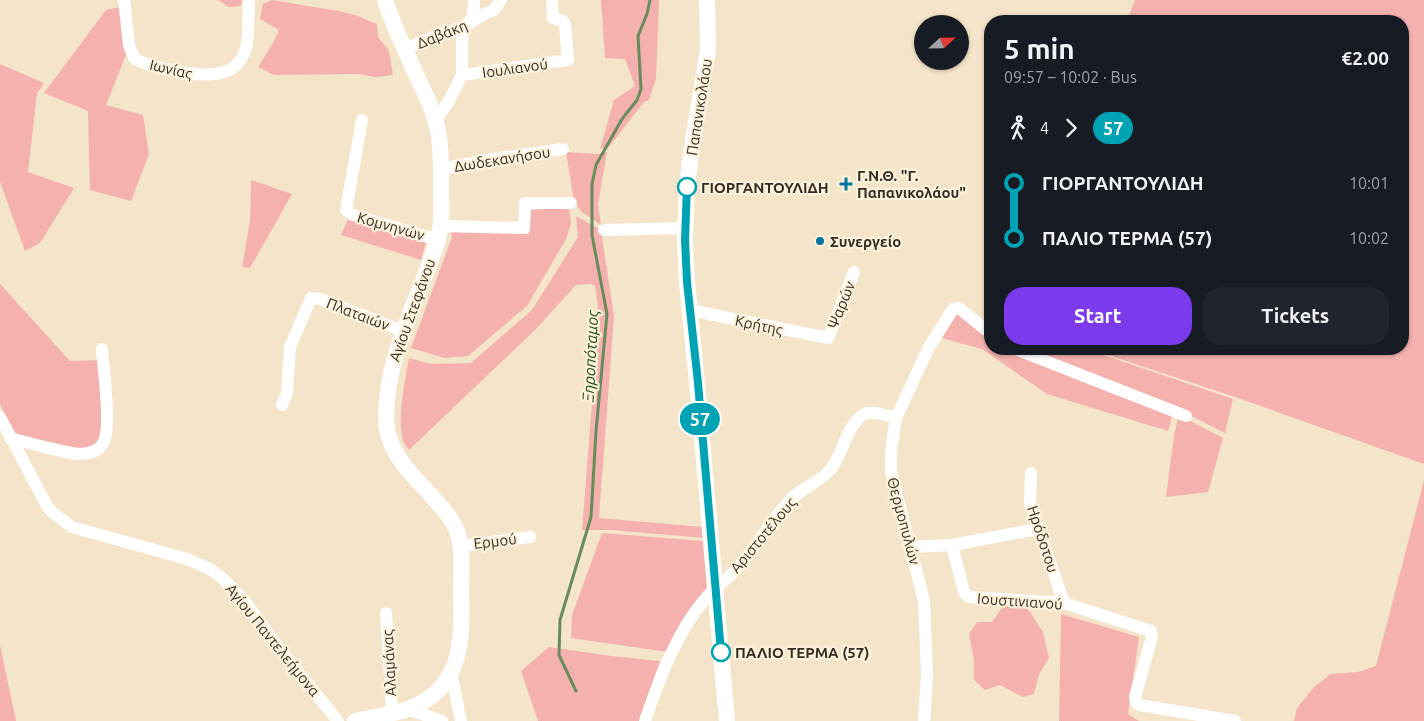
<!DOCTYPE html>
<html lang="en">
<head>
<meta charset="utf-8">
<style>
	body { margin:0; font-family:Ubuntu,sans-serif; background:#20242c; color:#f1f3f6; height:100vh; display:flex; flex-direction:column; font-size:19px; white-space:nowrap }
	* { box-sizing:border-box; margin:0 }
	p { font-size:16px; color:#9ea1a6 }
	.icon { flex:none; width:28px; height:28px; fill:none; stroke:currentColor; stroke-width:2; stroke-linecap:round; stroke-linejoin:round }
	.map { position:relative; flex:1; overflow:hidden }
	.side { position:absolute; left:984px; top:15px; width:425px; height:340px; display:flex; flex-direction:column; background:#171b24; border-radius:20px; box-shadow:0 1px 4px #0004 }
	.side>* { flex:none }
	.badge { padding:0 10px; border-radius:16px; font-size:18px; line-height:32px }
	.needle { width:32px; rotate:68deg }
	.controls { position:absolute; left:914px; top:15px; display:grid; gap:10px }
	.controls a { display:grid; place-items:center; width:55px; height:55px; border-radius:50%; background:#171b24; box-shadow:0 1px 4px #0004; font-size:25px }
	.map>.badge { position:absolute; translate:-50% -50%; box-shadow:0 0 0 2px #fff }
	.legs { display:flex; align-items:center; gap:8px; height:55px; padding:0 20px; font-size:16px }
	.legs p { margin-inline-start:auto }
	.overview { display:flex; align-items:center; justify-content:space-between; height:85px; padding:0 20px }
	h1 { font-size:28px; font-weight:600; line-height:38px }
	.action { display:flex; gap:10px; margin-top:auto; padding:10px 20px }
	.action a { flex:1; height:58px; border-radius:20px; background:#7c3aed; color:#fff; font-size:20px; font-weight:600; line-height:58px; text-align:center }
	.action a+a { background:#20242c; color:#f1f3f6 }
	ul { padding:0 20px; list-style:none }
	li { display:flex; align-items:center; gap:18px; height:55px; font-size:19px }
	li i { display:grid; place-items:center; width:8px; height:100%; margin:0 6px; background:currentColor }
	li i::after { content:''; width:12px; height:12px; margin:-6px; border:4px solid; border-radius:50%; background:#171b24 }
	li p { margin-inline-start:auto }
	li:first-child i { background:linear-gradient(#0000 50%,currentColor 0) }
	li:last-child i { background:linear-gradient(currentColor 50%,#0000 0) }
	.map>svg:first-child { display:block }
	.green { fill:#f5b1ae }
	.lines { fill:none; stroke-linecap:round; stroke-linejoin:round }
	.stream { stroke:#688b5d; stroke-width:3 }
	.street { stroke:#fff; stroke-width:12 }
	.secondary { stroke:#fff; stroke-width:16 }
	.line-1-casing { stroke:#fff; stroke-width:11 }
	.line-1 { stroke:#00a3b4; stroke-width:8 }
	.poi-dot { fill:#0177a0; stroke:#fff2dd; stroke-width:2 }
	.stop-1-dot { fill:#fff; stroke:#00a3b4; stroke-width:2.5 }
	.labels { text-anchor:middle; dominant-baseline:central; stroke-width:4.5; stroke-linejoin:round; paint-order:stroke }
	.street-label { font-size:15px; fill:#332d22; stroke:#fff2dd }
	.poi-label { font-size:15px; font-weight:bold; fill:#332d22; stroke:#fff2dd; text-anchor:start }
	.stop-label { font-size:15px; font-weight:bold; fill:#332d22; stroke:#fff2dd; text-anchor:start }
	.water-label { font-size:16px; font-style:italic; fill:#1c5115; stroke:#fff2dd }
</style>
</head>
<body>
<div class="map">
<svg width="1424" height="721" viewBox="0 0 1424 721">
	<rect width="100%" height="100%" fill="#f4e5ca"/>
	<g class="green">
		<path d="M 218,0 L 242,0 L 241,6 L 229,7 Z"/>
		<path d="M 272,0 L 338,11 L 355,15 L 377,24 L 378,37 L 389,51 L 393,75 L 376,77 L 358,74 L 274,75 L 258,67 L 273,43 L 279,30 L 260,19 L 263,4 Z"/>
		<path d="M 601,0 L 659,0 L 656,79 L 649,100 L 644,102 L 609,147 L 600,149 L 614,100 L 635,86 L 625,59 L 605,58 Z"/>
		<path d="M 1135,0 L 1424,0 L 1424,464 L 1235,397 L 1090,349 L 1402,349 L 1402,21 L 1127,21 Z"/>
		<path d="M 120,7 L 128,50 L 106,105 L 143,115 L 149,154 L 131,201 L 90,190 L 88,111 L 44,93 L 106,10 Z"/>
		<path d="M 0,64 L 44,83 L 37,93 L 28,172 L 74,188 L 40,243 L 25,251 L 0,182 Z"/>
		<path d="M 566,152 L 598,154 L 607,152 L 598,204 L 601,225 L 582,212 L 574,202 Z"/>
		<path d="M 251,180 L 292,194 L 250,268 L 242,267 L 250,221 Z"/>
		<path d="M 569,207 L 571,224 L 566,239 L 527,306 L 468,356 L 444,358 L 411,348 L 452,237 L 451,231 L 529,234 L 531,210 Z"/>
		<path d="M 576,216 L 601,230 L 614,316 L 599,518 L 703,527 L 704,538 L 612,530 L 582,530 L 599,315 L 595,286 L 591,284 L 576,285 L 536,329 L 409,450 C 407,447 404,444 403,440 C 397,419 405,379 409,358 L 430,364 L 471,363 L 532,310 L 578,237 Z"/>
		<path d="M 349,217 L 426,242 L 421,260 L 341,235 Z"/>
		<path d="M 0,284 L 70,361 L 101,360 L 101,437 L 95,444 L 82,449 L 14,434 L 0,404 Z"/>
		<path d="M 957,311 L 990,337 L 990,349 L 1005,349 L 1173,413 L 1168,431 L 1047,394 L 982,349 L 938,337 Z"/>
		<path d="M 1023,349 L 1086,349 L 1233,399 L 1225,433 L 1182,411 Z"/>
		<path d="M 1179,415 L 1223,438 L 1208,492 L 1166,497 L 1174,435 Z"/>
		<path d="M 1424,480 L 1424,721 L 1294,721 L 1297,708 L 1315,686 L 1331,674 L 1358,672 L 1376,666 Z"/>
		<path d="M 602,533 L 703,541 L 707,590 L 668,652 L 571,638 L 572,615 Z"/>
		<path d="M 1004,605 L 1028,609 L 1043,632 L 1049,658 L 1039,674 L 1034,694 L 1023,697 L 1000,685 L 985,690 L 974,680 L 974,661 L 969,634 L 977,622 L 992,622 Z"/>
		<path d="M 1061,614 L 1139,637 L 1128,714 L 1139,721 L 1059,721 Z"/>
		<path d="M 0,645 L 16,721 L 0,721 Z"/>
		<path d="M 549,647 L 611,656 L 660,661 L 639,721 L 538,721 L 521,671 Z"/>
	</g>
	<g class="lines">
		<path class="stream" d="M 576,691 L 559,655 L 560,620 L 591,517 L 596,431 L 607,314 L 592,235 L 592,184 L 596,165 L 622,119 L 637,100 L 641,89 L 638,36 L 647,14 L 650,0"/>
		<g class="street">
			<path d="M 124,0 L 129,45 L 134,58 C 148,67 167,69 182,72 C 210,77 241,78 247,43 C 249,29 248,14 249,0"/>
			<path d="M 405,49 L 442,33 L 464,27 L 484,14 L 494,10 L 501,0"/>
			<path d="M 462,75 L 568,60 L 565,25 L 563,21 L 553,18 L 552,0"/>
			<path d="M 362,120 L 346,210 L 353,215 L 438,240"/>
			<path d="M 436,120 L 449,101 L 462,75 L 462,39 L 464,27 L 473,17 L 474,0"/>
			<path d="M 441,169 L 499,158 L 563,149"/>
			<path d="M 441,226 L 524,228 L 525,203 L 571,203"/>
			<path d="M 604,230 L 685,228"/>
			<path d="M 690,310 L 828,338 L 854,272"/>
			<path d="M 1015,349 L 1186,416"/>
			<path d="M 282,405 L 287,393 L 290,347 L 311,298 L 320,299 L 403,331"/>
			<path d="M 0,417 L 47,506 L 53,513 L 72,527 L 187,559 L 210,569 L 222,578 L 244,600 L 278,647 L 338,721"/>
			<path d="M 10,438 C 30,443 58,452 78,454 C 86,454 97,452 102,445 C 113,430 103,370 102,349"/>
			<path d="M 1031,473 L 1030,504 L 1064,603"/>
			<path d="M 952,545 L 964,592 L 969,597 L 1064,603 L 1151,631 L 1152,637 L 1135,697 L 1136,703 L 1139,705 L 1235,721"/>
			<path d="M 461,546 L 530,537"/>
			<path d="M 911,547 L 952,545 L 1038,529"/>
			<path d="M 386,613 L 392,713"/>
			<path d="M 451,673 L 461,721"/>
			<path d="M 407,709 L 442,721"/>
			<path d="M 645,721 C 659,680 676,633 705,599 C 715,586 730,578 740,565 C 758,544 772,519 791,499 C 803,488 819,482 830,470 C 843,455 847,424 863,415 C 872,409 887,416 896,418"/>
			<path d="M 924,721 L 927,676 L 924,601 L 891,471 L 891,452 L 896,418 L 928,349 L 953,309 L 959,308 L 990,333"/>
		</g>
		<g class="secondary">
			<path d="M 707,0 L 708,49 L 691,153 L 687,185 L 685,240 L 687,282 L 697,383 L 727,721"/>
			<path d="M 355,721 C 372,717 391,715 408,709 C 464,688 462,640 461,590 C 461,568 465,541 452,521 C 430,487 386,462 386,419 C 386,353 419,300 438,239 C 443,223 441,206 441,190 C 441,167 442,141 435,119 C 431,106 425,93 419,81 C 407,54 394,28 385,0"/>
		</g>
	</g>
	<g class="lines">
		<defs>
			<path id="line-1" d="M 687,187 L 685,240 L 687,282 L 698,383 L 721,652"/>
		</defs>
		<use href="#line-1" class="line-1-casing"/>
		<use href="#line-1" class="line-1"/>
	</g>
	<g class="poi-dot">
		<path d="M843.5 176.5h5v5h5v5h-5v5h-5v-5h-5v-5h5z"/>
		<circle cx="820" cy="241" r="5"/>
	</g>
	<g class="stop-1-dot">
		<circle cx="687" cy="187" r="9"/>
		<circle cx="721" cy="652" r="9"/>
	</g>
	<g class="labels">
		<g class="street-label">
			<text transform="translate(442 34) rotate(-22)">Δαβάκη</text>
			<text transform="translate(515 68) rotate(-8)">Ιουλιανού</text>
			<text transform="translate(171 69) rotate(13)">Ιωνίας</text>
			<text transform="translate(699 107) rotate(-81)">Παπανικολάου</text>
			<text transform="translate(502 159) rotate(-9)">Δωδεκανήσου</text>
			<text transform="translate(391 226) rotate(16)">Κομνηνών</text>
			<text transform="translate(841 305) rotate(-68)">Ψαρών</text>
			<text transform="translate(412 310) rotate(-70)">Αγίου Στεφάνου</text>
			<text transform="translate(358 314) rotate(21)">Πλαταιών</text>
			<text transform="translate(759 325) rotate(12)">Κρήτης</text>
			<text transform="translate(904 521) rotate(75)">Θερμοπυλών</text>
			<text transform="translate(763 535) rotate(-50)">Αριστοτέλους</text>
			<text transform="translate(1043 539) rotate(72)">Ηρόδοτου</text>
			<text transform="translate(495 541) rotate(-7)">Ερμού</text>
			<text transform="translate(1020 601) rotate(4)">Ιουστινιανού</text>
			<text transform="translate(273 640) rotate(51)">Αγίου Παντελεήμονα</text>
			<text transform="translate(389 663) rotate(-93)">Αλαμάνας</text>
		</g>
		<g class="poi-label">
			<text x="857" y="175">Γ.Ν.Θ. "Γ.<tspan x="857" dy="17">Παπανικολάου"</tspan></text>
			<text x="830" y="241">Συνεργείο</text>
		</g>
		<g class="stop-label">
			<text x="701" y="187">ΓΙΟΡΓΑΝΤΟΥΛΙΔΗ</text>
			<text x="735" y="652">ΠΑΛΙΟ ΤΕΡΜΑ (57)</text>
		</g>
		<g class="water-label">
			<text transform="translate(590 356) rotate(-87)">Ξηροπόταμος</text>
		</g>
	</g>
</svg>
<div class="controls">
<a><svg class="needle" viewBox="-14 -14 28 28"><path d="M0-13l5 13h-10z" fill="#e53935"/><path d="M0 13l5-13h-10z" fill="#9ea1a6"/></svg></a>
</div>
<b class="badge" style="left:700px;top:419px;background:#00a3b4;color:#fff">57</b>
<section class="side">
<div class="overview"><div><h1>5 min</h1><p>09:57 – 10:02 · Bus</p></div><b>€2.00</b></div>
<div class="legs"><svg class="icon" aria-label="walk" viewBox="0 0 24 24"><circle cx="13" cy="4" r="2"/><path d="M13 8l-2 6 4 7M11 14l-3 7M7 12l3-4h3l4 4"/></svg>4<svg class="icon" aria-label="forward" viewBox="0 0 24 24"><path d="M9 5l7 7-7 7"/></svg><b class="badge" style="background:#00a3b4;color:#fff">57</b></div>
<ul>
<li><i style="color:#00a3b4"></i><b>ΓΙΟΡΓΑΝΤΟΥΛΙΔΗ</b><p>10:01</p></li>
<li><i style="color:#00a3b4"></i><b>ΠΑΛΙΟ ΤΕΡΜΑ (57)</b><p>10:02</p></li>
</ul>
<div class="action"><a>Start</a><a>Tickets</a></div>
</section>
</div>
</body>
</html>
